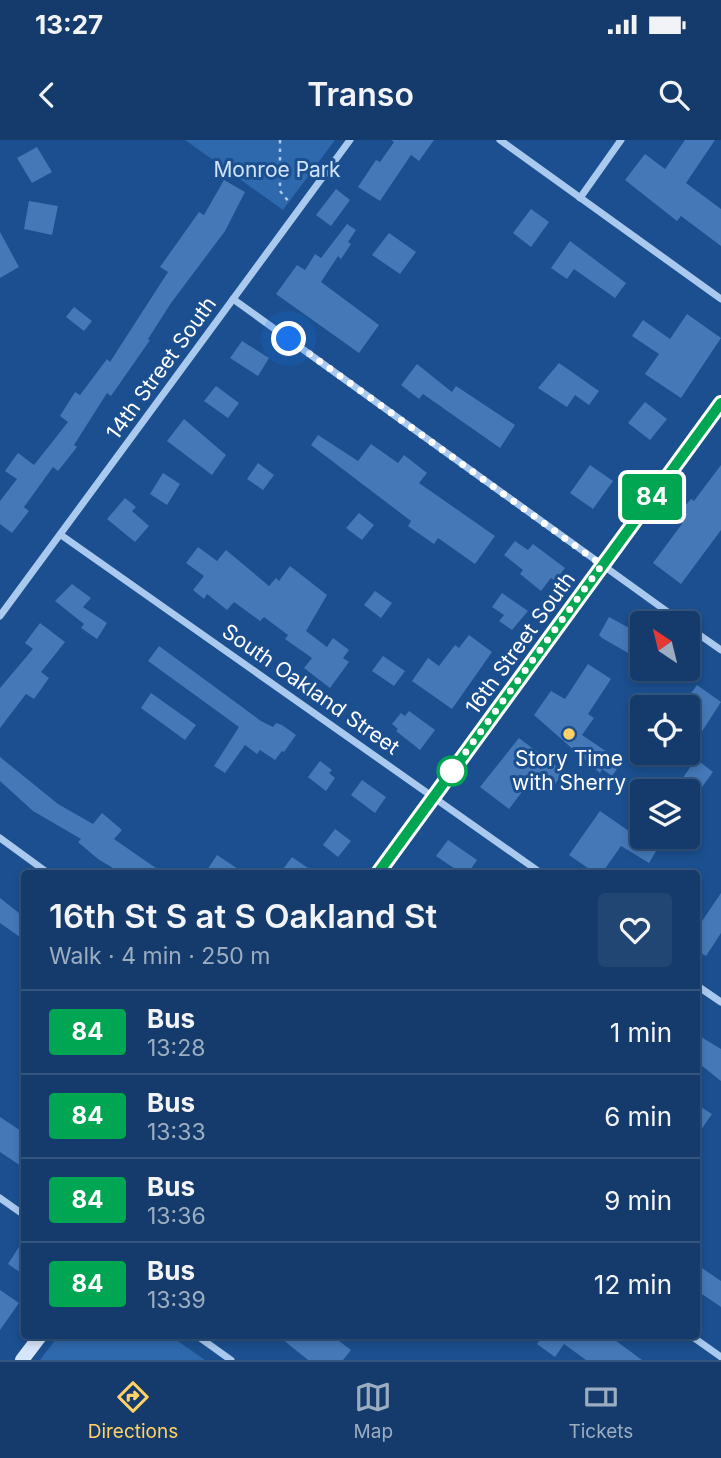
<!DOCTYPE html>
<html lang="en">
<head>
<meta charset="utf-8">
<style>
	body { margin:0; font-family:Inter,sans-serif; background:#214673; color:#f1f3f6; height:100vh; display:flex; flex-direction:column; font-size:26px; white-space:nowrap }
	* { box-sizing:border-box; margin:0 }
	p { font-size:23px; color:#9dadc1 }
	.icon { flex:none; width:38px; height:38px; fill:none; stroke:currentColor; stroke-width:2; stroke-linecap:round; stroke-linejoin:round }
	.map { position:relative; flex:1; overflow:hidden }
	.side { position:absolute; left:21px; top:730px; width:679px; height:469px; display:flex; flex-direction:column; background:#143b6b; border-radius:7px; box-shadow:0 4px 10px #0003,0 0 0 2px #33557e }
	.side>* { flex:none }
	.badge { padding:0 14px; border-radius:5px; font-size:24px; line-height:46px }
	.needle { width:46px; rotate:325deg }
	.controls { position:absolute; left:630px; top:471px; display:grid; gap:14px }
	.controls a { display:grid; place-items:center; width:70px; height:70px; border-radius:7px; background:#143b6b; box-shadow:0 4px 10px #0003,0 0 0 2px #33557e; font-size:35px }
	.you { position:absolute; width:35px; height:35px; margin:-18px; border:5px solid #fff; border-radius:50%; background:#1a73e8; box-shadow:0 0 0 10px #1a73e833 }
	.map>.badge { position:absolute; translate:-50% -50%; box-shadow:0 0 0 4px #fff }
	.round { display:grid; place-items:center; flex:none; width:74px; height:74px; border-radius:7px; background:#214673 }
	.headline { display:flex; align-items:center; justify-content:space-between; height:119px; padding:0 28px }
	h1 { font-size:33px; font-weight:600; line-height:52px }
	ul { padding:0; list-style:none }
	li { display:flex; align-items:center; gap:21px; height:84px; padding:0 28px; border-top:2px solid #33557e }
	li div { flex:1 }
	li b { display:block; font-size:26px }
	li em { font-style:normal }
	li .badge { min-width:77px; font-weight:700; text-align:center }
	.status { display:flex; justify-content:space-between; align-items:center; height:49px; padding:0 35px; background:#143b6b; direction:ltr }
	.status svg { height:19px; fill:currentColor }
	header { display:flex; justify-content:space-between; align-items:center; height:91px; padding:0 28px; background:#143b6b; font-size:32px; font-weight:600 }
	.dock { display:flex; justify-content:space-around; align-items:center; height:98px; border-top:2px solid #33557e; background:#143b6b; font-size:19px; color:#9dadc1 }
	.dock a { display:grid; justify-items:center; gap:4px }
	.dock .selected { color:#ffd166 }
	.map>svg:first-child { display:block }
	.green { fill:#2e69ad }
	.building { fill:#4478b7 }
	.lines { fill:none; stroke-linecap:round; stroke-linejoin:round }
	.path { stroke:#a9c9ee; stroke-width:2.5; stroke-dasharray:3.5 5; stroke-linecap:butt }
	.street { stroke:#a9c9ee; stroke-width:7 }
	.secondary { stroke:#d6e6fa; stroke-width:14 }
	.line-casing { stroke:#fff; stroke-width:16 }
	.line { stroke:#00a651; stroke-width:10 }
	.walk { stroke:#fff; stroke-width:7; stroke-dasharray:0 12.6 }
	.poi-dot { fill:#ffd166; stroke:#1b4f8f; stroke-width:2.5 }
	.stop-dot { fill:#fff; stroke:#00a651; stroke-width:3.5 }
	.labels { text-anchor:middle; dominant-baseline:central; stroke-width:6; stroke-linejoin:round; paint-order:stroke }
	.park-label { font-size:21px; fill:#cfe3fa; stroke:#1b4f8f }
	.street-label { font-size:21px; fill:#fff; stroke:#1b4f8f }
	.poi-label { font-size:21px; fill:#fff; stroke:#1b4f8f }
</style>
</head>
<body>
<div class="status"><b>13:27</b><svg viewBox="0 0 49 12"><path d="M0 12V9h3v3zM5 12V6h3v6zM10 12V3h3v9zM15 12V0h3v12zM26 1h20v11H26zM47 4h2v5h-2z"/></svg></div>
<header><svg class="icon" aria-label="back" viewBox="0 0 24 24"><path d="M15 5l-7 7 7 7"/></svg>Transo<svg class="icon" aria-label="search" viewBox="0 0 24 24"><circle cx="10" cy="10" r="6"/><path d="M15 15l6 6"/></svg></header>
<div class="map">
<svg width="721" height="1220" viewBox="0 0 721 1220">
	<rect width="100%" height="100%" fill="#1b4f8f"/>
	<g class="green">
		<path d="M 185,0 L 335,0 L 283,70 Z"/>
		<path d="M 59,1195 L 169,1195 L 205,1220 L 40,1220 Z"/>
	</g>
	<g class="building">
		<path d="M 391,0 L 434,0 L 419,21 L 411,15 L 380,61 L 358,47 L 376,20 L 380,22 L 394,2 Z"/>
		<path d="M 685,0 L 715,0 L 686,43 L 721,69 L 721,106 L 681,76 L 677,81 L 625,40 L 645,14 L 665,29 Z"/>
		<path d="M 37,7 L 52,32 L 32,43 L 17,18 Z"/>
		<path d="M 224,40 L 245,52 L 225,91 L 171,163 L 148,199 L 150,200 L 111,256 L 107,253 L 74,305 L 77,307 L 58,331 L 53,327 L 24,367 L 29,371 L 12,393 L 0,384 L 0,361 L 17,339 L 5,331 L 18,313 L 34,325 L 68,282 L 60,276 L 75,252 L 80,255 L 107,219 L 110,222 L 168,132 L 160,127 L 199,72 L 204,75 Z"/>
		<path d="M 336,49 L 350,60 L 331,86 L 316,75 Z"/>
		<path d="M 29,61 L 58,66 L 52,95 L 24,89 Z"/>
		<path d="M 531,69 L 549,82 L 531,107 L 513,93 Z"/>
		<path d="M 347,84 L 356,90 L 348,102 L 351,104 L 341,119 L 338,116 L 321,142 L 379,185 L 359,213 L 276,154 L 297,125 L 305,130 L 315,114 L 321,118 Z"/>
		<path d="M 0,92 L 19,127 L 0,138 Z"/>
		<path d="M 389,93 L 416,112 L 400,134 L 372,115 Z"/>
		<path d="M 570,101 L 626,143 L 615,158 L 574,129 L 567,139 L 551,128 Z"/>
		<path d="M 74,167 L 92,181 L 84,191 L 66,177 Z"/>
		<path d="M 687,174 L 721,198 L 681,258 L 645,234 L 659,214 L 632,196 L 643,180 L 670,199 Z"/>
		<path d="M 242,201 L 269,218 L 258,236 L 230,218 Z"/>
		<path d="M 559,223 L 599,251 L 589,265 L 575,255 L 567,267 L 538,248 Z"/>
		<path d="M 417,224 L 452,252 L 456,246 L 515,285 L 500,308 L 423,254 L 419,259 L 401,245 Z"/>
		<path d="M 216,246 L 239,263 L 228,278 L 204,261 Z"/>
		<path d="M 645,262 L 667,279 L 650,300 L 628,283 Z"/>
		<path d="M 184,279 L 226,315 L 212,335 L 167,301 Z"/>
		<path d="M 318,295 L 358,321 L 371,304 L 398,323 L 404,315 L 427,333 L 419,343 L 495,396 L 475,424 L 438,398 L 434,404 L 408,386 L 411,381 L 311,305 Z"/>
		<path d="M 258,323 L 274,335 L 263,350 L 247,339 Z"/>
		<path d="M 590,325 L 613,341 L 593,369 L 570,353 Z"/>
		<path d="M 721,325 L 721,390 L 681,444 L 653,423 L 682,384 L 675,378 L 691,359 L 694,361 Z"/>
		<path d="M 163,333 L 180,344 L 167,365 L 150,354 Z"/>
		<path d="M 125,358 L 136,367 L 132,371 L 149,386 L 135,402 L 107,379 Z"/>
		<path d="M 359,373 L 374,385 L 362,400 L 346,388 Z"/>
		<path d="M 515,401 L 528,410 L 533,404 L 565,428 L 555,441 L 551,438 L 541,451 L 520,434 L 523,430 L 504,415 Z"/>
		<path d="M 198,407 L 217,421 L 226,410 L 269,446 L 276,438 L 279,441 L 290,426 L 327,455 L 306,491 L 327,507 L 333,498 L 349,510 L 343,518 L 349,522 L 330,548 L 304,528 L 312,518 L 285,499 L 288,495 L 264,477 L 260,481 L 234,462 L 227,470 L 207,454 L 204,459 L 193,450 L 204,436 L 186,423 Z"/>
		<path d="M 72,444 L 91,458 L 83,467 L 107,483 L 97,499 L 81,488 L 84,484 L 55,461 Z"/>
		<path d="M 375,451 L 392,463 L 381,478 L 364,465 Z"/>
		<path d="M 502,453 L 528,471 L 512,490 L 499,481 L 504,475 L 492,467 Z"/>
		<path d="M 609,477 L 642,495 L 642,521 L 602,498 L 599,495 Z"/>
		<path d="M 40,483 L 65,502 L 41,532 L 49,538 L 34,559 L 26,554 L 0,588 L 0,548 L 33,509 L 25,503 Z"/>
		<path d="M 469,495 L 492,512 L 452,569 L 412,541 L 428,518 L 439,526 L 455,505 L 459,508 Z"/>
		<path d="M 159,506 L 261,581 L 273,587 L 276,583 L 282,585 L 296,595 L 284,612 L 282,611 L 275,620 L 260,610 L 257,614 L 245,605 L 225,633 L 214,626 L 239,587 L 148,521 Z"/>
		<path d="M 383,516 L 405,531 L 394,546 L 372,531 Z"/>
		<path d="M 588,524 L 611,539 L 588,574 L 594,578 L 582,595 L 622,622 L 612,636 L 602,629 L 600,633 L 534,575 L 551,551 L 565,559 Z"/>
		<path d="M 697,545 L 721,562 L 699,596 L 688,588 L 688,567 L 681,567 Z"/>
		<path d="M 151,553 L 196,585 L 185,600 L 141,568 Z"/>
		<path d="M 409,571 L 435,590 L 420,610 L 396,591 L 398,589 L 392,584 L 401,573 L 405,576 Z"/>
		<path d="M 519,598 L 564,632 L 552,648 L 535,635 L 509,669 L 480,647 Z"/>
		<path d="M 0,617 L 58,664 L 93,684 L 102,673 L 122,690 L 114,699 L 163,733 L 121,733 L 98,719 L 78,702 L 81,699 L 33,671 L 0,641 Z"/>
		<path d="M 696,619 L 713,632 L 699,651 L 682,639 Z"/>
		<path d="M 320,621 L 332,630 L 329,633 L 335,638 L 326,651 L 308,637 Z"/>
		<path d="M 362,640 L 386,657 L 375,673 L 351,655 Z"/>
		<path d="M 600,671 L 636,696 L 665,696 L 649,723 L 621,706 L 602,733 L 595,733 L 569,715 Z"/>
		<path d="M 335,689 L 351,701 L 338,717 L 323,705 Z"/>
		<path d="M 448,700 L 477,720 L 468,733 L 461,733 L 436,716 Z"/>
		<path d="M 217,715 L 244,733 L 205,733 Z"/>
		<path d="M 292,717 L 315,733 L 280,733 Z"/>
		<path d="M 721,753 L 721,793 L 706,816 L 696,810 L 696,790 Z"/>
		<path d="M 0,758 L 24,777 L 24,800 L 0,783 Z"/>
		<path d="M 696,894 L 721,909 L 721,941 L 696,921 Z"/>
		<path d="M 696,964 L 712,974 L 696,997 Z"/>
		<path d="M 0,977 L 24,993 L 24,1028 L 0,1012 Z"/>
		<path d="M 24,1099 L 24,1135 L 8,1124 Z"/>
		<path d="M 696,1124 L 721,1141 L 721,1167 L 696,1150 Z"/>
		<path d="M 0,1150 L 19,1163 L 0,1190 Z"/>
		<path d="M 277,1195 L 331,1195 L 351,1210 L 343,1220 L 308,1220 Z"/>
		<path d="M 543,1195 L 608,1195 L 642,1220 L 586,1220 L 564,1204 L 555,1217 L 537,1204 Z"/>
	</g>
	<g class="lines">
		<path class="path" d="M 280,0 L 280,51 L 289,62"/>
		<g class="street">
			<path d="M 500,0 L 721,159"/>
			<path d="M 580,58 L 621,0"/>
			<path d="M 233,159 L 683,483"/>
			<path d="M 61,395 L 541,733"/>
			<path d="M 0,476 L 350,0"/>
			<path d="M 688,487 L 721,510"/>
			<path d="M 0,698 L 48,733"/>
			<path d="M 696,845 L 721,862"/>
			<path d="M 0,1058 L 24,1075"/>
			<path d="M 196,1195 L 231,1220"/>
			<path d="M 690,1195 L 721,1217"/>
		</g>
		<g class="secondary">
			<path d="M 378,733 L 721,263"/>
			<path d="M 22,1220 L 41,1195"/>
		</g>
	</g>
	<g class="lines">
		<defs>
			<path id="line" d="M 378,733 L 721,263"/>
		</defs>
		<use href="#line" class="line-casing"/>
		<use href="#line" class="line"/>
		<path class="walk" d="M 289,199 L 602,425 L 452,631"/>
	</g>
	<circle class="poi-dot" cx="569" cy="594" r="7"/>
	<circle class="stop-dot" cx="452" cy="631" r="14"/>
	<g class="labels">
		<g class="park-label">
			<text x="277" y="29">Monroe Park</text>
		</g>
		<g class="street-label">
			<text transform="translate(161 228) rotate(-54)">14th Street South</text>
			<text transform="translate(520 503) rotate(-54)">16th Street South</text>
			<text transform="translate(311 549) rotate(35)">South Oakland Street</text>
		</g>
		<g class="poi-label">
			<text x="569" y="618">Story Time<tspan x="569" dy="24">with Sherry</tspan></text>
		</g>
	</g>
</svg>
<div class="controls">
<a><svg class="needle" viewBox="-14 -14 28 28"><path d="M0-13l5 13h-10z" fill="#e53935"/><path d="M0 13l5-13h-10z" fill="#9dadc1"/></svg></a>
<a><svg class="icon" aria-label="locate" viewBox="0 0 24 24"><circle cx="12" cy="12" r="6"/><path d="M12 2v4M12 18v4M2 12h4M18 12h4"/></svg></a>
<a><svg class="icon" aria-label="layers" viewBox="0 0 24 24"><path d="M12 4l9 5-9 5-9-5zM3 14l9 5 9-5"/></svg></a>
</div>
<div class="you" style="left:289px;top:199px"></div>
<b class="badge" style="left:652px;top:357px;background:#00a651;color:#fff">84</b>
<section class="side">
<div class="headline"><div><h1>16th St S at S Oakland St</h1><p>Walk · 4 min · 250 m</p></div><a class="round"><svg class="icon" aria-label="heart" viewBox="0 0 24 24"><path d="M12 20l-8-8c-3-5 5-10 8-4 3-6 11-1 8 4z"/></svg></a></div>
<ul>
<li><span class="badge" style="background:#00a651;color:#fff">84</span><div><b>Bus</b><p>13:28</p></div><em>1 min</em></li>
<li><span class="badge" style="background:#00a651;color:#fff">84</span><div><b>Bus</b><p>13:33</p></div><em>6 min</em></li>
<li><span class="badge" style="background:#00a651;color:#fff">84</span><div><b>Bus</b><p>13:36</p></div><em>9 min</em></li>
<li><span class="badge" style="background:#00a651;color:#fff">84</span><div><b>Bus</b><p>13:39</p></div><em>12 min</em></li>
</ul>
</section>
</div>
<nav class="dock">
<a class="selected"><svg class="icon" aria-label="directions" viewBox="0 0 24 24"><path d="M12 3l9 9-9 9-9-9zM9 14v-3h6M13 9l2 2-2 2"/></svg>Directions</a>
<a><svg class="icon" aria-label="map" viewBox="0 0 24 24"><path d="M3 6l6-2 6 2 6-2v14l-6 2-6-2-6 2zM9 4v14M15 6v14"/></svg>Map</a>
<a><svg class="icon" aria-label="tickets" viewBox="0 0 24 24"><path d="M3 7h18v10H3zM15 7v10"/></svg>Tickets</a>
</nav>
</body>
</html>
